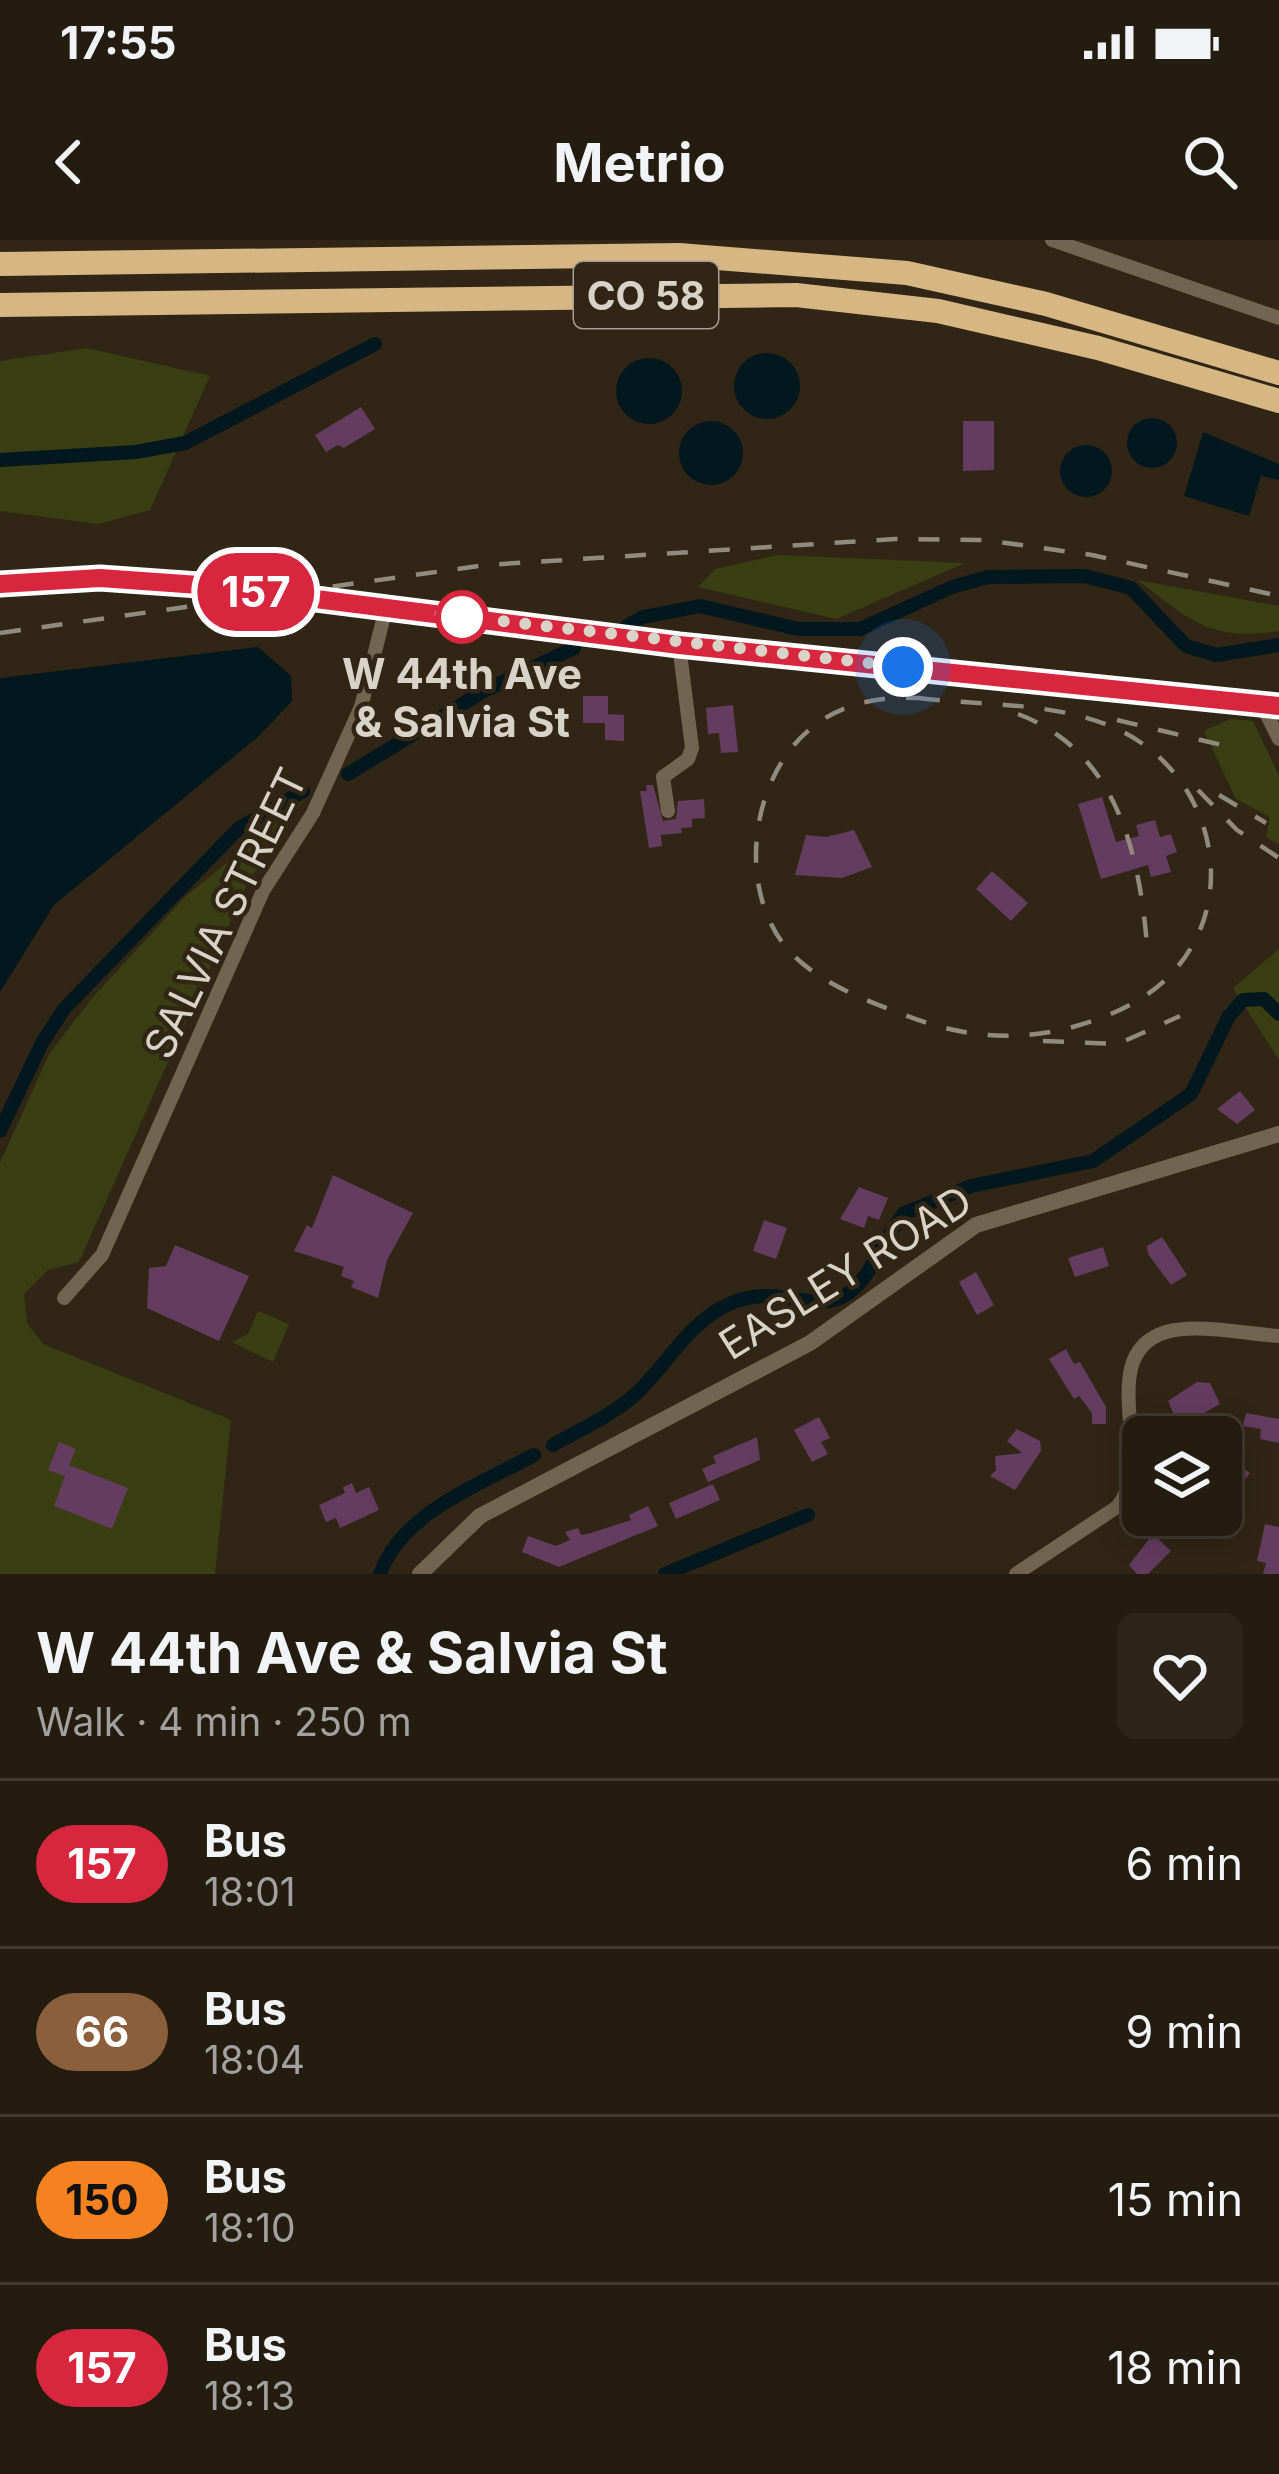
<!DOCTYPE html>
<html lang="en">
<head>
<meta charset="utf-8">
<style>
	body { margin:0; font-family:Inter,sans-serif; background:#2d2519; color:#f1f3f6; height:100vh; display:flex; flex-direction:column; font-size:45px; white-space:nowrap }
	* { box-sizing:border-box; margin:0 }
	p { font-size:39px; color:#a3a19f }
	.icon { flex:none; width:66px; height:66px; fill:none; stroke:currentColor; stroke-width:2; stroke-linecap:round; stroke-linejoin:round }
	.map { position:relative; height:1334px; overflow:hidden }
	.drawer { display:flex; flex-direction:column; background:#251c10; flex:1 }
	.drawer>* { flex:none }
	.badge { padding:0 24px; border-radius:39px; font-size:42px; line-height:78px }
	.fabs { position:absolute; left:1122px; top:1176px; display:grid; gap:24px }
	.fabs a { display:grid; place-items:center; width:120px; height:120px; border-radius:18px; background:#251c10; box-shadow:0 6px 30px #0003,0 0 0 3px #423a30; font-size:60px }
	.you { position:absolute; width:60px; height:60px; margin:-30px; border:9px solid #fff; border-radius:50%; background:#1a73e8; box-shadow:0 0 0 18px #1a73e833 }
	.map>.badge { position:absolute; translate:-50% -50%; box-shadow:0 0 0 6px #fff }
	.round { display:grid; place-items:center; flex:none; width:126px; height:126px; border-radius:18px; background:#2d2519 }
	.head { display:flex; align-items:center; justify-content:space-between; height:204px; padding:0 36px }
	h1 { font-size:57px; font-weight:700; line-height:90px }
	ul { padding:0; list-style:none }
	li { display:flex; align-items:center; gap:36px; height:168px; padding:0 36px; border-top:3px solid #423a30 }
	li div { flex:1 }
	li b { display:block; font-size:45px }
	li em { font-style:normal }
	li .badge { min-width:132px; font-weight:700; text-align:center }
	.status { display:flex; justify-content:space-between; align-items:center; height:84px; padding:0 60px; background:#251c10; direction:ltr }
	.status svg { height:33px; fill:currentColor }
	header { display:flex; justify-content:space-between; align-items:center; height:156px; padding:0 36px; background:#251c10; font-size:54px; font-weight:700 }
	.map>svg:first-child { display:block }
	.green { fill:#393f12 }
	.water { fill:#03171e }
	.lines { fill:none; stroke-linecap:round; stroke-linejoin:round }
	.canal { stroke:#03171e; stroke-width:14 }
	.building { fill:#633c60 }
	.minor { stroke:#716450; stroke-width:14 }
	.tertiary { stroke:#716450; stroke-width:16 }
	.motorway { stroke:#d6b784; stroke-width:24 }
	.rail { stroke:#928a7c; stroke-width:4.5; stroke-dasharray:21 21; stroke-linecap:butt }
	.line-casing { stroke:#fff; stroke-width:27 }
	.line { stroke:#d7263d; stroke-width:18 }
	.walk { stroke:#d9d2c7; stroke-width:12; stroke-dasharray:0 21.6 }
	.stop-dot { fill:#fff; stroke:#d7263d; stroke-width:6 }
	.labels { text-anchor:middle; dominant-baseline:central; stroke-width:9; stroke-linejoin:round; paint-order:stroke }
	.shield { fill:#312615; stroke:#a79e92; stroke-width:3 }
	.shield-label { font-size:39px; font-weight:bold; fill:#d9d2c7 }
	.stop-label { font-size:42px; font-weight:bold; fill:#d9d2c7; stroke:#312615 }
	.street-label { font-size:42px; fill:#d9d2c7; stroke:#312615 }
</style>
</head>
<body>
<div class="status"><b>17:55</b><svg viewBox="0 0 49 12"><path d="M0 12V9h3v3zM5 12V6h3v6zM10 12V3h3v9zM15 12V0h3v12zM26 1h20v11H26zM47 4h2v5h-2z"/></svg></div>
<header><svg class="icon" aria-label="back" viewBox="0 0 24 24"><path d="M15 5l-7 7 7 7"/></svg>Metrio<svg class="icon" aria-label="search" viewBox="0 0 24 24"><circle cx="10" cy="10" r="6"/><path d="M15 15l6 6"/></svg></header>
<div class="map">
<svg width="1279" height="1334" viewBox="0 0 1279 1334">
	<rect width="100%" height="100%" fill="#312615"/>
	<g class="green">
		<path d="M 87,108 L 210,136 L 150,270 L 98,284 L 0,271 L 0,121 Z"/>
		<path d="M 778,315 L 965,323 L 836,379 L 698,347 L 715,329 Z"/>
		<path d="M 1137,340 L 1279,366 L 1279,391 C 1209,402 1191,380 1137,340 Z"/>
		<path d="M 1230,479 L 1253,481 L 1279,536 L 1279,604 L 1266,597 L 1270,577 L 1236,559 L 1204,491 Z"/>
		<path d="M 304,560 L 248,642 L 79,1022 L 48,1030 L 24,1054 L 27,1083 L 43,1104 L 231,1180 L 215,1334 L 0,1334 L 0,923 L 49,814 L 93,757 L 186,656 Z"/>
		<path d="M 1279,709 L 1279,820 L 1233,748 Z"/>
		<path d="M 258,1071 L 289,1084 L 273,1122 L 232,1102 L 248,1094 Z"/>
	</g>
	<g class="water">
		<circle cx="767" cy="146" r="33"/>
		<circle cx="649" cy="151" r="33"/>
		<circle cx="1152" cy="203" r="25"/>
		<circle cx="711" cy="213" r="32"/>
		<path d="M 1203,192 L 1279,224 L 1279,240 L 1261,236 L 1249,276 L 1184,256 Z"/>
		<circle cx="1086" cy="231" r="26"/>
		<path d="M 258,407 L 291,436 L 292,461 L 259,496 L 54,665 L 0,752 L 0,438 Z"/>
	</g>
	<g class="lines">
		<g class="canal">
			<path d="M 0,220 L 136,212 L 185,203 L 375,104"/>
			<path d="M 627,386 L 643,377 L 700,366 L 798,389 L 860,389 L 952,347 L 988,337 L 1085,336 L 1131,348 L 1186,406 L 1216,415 L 1279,405"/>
			<path d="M 348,534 L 484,451 L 574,408"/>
			<path d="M 0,891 L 42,803 L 64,769 L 238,589 L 303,551"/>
			<path d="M 882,1006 L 903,974 L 971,946 L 1093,921 L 1191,854 L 1229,776 L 1243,760 L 1264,759 L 1279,774"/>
			<path d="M 553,1205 C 581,1189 617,1173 640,1150 C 670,1120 692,1078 734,1062 C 794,1039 832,1095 872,1025"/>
			<path d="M 380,1334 C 402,1272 481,1244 534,1215"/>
			<path d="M 665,1334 L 808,1275"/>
		</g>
	</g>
	<g class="building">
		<path d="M 361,167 L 375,189 L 344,208 L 338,205 L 326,212 L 315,195 Z"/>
		<path d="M 963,181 L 994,181 L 994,230 L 963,231 Z"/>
		<path d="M 583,456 L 608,456 L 608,474 L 624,475 L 624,501 L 605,500 L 605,483 L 583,483 Z"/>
		<path d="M 733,465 L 738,512 L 721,513 L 719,493 L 708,494 L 706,468 Z"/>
		<path d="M 646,545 L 653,545 L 663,581 L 676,579 L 678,561 L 704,559 L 705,578 L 692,579 L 692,587 L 681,588 L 682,593 L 661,595 L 662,606 L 649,608 L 640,551 L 647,551 Z"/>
		<path d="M 1102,557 L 1116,602 L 1139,596 L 1136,585 L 1155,580 L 1160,597 L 1171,594 L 1177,612 L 1166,616 L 1171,632 L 1151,637 L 1148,625 L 1101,639 L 1078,564 Z"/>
		<path d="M 854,590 L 872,627 L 842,638 L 795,635 L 806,595 L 826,597 Z"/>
		<path d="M 992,631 L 1028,663 L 1011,681 L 976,649 Z"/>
		<path d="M 1240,851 L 1255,870 L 1237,884 L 1217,869 Z"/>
		<path d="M 333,935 L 413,973 L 387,1020 L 378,1058 L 351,1047 L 354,1041 L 341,1036 L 344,1027 L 294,1011 L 307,985 L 312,988 Z"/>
		<path d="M 859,947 L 888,958 L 879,980 L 868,976 L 864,988 L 840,979 Z"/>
		<path d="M 764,980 L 787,988 L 776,1019 L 753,1011 Z"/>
		<path d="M 1162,997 L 1187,1035 L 1171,1045 L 1148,1014 L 1147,1006 Z"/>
		<path d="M 175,1005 L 249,1036 L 219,1101 L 147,1068 L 149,1028 L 166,1026 Z"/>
		<path d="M 1103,1007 L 1109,1026 L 1075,1037 L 1068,1018 Z"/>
		<path d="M 976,1032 L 994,1065 L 977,1075 L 959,1042 Z"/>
		<path d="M 1066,1109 L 1074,1124 L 1080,1122 L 1106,1167 L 1106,1184 L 1092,1184 L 1092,1173 L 1079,1156 L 1074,1159 L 1049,1119 Z"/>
		<path d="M 1197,1142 L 1210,1143 L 1220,1164 L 1179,1187 L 1168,1161 Z"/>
		<path d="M 1246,1173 L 1279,1179 L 1279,1203 L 1260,1199 L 1261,1189 L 1243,1186 Z"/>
		<path d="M 819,1177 L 830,1198 L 821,1202 L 828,1214 L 812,1222 L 794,1190 Z"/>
		<path d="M 1017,1189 L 1040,1201 L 1041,1211 L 1015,1250 L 990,1236 L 996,1230 L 995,1216 L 1022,1213 L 1007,1201 Z"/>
		<path d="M 757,1197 L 760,1220 L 708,1242 L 702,1229 L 716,1223 L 713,1216 Z"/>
		<path d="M 59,1202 L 76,1209 L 69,1225 L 128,1248 L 112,1289 L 54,1266 L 65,1236 L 48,1230 Z"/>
		<path d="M 1230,1220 L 1250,1233 L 1221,1268 L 1221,1224 L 1226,1227 Z"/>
		<path d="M 352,1243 L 356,1253 L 369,1247 L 379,1270 L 340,1288 L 336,1278 L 326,1282 L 319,1265 L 345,1253 L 343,1247 Z"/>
		<path d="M 713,1244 L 720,1260 L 676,1279 L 669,1263 Z"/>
		<path d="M 648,1266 L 658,1286 L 559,1327 L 522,1312 L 528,1296 L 556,1306 L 570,1300 L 565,1292 L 578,1288 L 581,1295 L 591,1293 L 631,1280 L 629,1275 Z"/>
		<path d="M 1265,1284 L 1279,1287 L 1279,1334 L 1263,1334 L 1266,1323 L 1257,1321 Z"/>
		<path d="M 1153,1294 L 1171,1311 L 1148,1334 L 1137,1334 L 1129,1325 Z"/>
	</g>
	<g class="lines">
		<g class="minor">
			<path d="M 1052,0 L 1279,78"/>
			<path d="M 1262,465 L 1279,499"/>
			<path d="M 668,571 L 663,537 L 688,519 L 692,508 L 679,405"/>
			<path d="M 64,1058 L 102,1015 L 263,651 L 313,573 L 361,467 L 386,368"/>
			<path d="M 1016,1334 L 1117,1267 C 1158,1219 1092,1115 1166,1092 C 1198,1083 1246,1094 1279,1096"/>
		</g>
		<g class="tertiary">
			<path d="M 0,343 L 100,338 L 213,346 L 679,405 L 1279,467"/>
			<path d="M 420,1334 L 480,1276 L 810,1103 L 976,985 L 1279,894"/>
		</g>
		<g class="motorway">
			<path d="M 0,24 L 679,15 L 907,33 L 1046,64 L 1279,133"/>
			<path d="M 0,65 L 796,55 L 938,71 L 1098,108 L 1279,161"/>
		</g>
		<g class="rail">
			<path d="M 0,393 L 486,325 L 895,299 L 985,300 L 1092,315 L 1279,356"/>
			<path d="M 919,458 C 991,467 1078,460 1140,502 C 1213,551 1236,655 1179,725 C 1152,760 1104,780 1061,790 C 1004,802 956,795 902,774 C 860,758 814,741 785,706 C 737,646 751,539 809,490 C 840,463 880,456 919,458 Z"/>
			<path d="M 1018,474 C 1116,511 1139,611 1147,705"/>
			<path d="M 1117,480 L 1222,505"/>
			<path d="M 1198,550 L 1237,590 L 1279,618"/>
			<path d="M 1219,555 L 1266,583"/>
			<path d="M 1043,801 L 1118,804 L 1180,776"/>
		</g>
	</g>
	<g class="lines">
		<defs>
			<path id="line" d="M 0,344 L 100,338 L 213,346 L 679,405 L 1279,466"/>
		</defs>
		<use href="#line" class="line-casing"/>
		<use href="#line" class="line"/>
		<path class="walk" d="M 462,377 L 440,374 L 903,427"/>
	</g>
	<circle class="stop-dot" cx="462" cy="377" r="24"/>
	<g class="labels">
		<rect class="shield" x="574" y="22" width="144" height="66" rx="9"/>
		<g class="shield-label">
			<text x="646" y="55">CO 58</text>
		</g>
		<g class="stop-label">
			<text x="462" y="433">W 44th Ave<tspan x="462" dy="48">&amp; Salvia St</tspan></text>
		</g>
		<g class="street-label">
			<text transform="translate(225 673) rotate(-64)">SALVIA STREET</text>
			<text transform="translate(845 1032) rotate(-32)">EASLEY ROAD</text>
		</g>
	</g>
</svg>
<div class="fabs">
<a><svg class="icon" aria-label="layers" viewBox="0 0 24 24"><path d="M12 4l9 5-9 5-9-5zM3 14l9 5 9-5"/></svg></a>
</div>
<div class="you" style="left:903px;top:427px"></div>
<b class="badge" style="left:256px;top:352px;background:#d7263d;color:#fff">157</b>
</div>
<section class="drawer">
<div class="head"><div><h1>W 44th Ave &amp; Salvia St</h1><p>Walk · 4 min · 250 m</p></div><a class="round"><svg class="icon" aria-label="heart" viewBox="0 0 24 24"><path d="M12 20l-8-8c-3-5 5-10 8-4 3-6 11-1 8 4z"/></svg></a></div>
<ul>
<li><span class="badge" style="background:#d7263d;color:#fff">157</span><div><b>Bus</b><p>18:01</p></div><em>6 min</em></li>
<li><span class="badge" style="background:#8b5e3c;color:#fff">66</span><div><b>Bus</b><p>18:04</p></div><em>9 min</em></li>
<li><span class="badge" style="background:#f58220;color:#111">150</span><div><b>Bus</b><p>18:10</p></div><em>15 min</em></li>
<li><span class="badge" style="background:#d7263d;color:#fff">157</span><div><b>Bus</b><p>18:13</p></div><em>18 min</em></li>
</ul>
</section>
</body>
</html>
